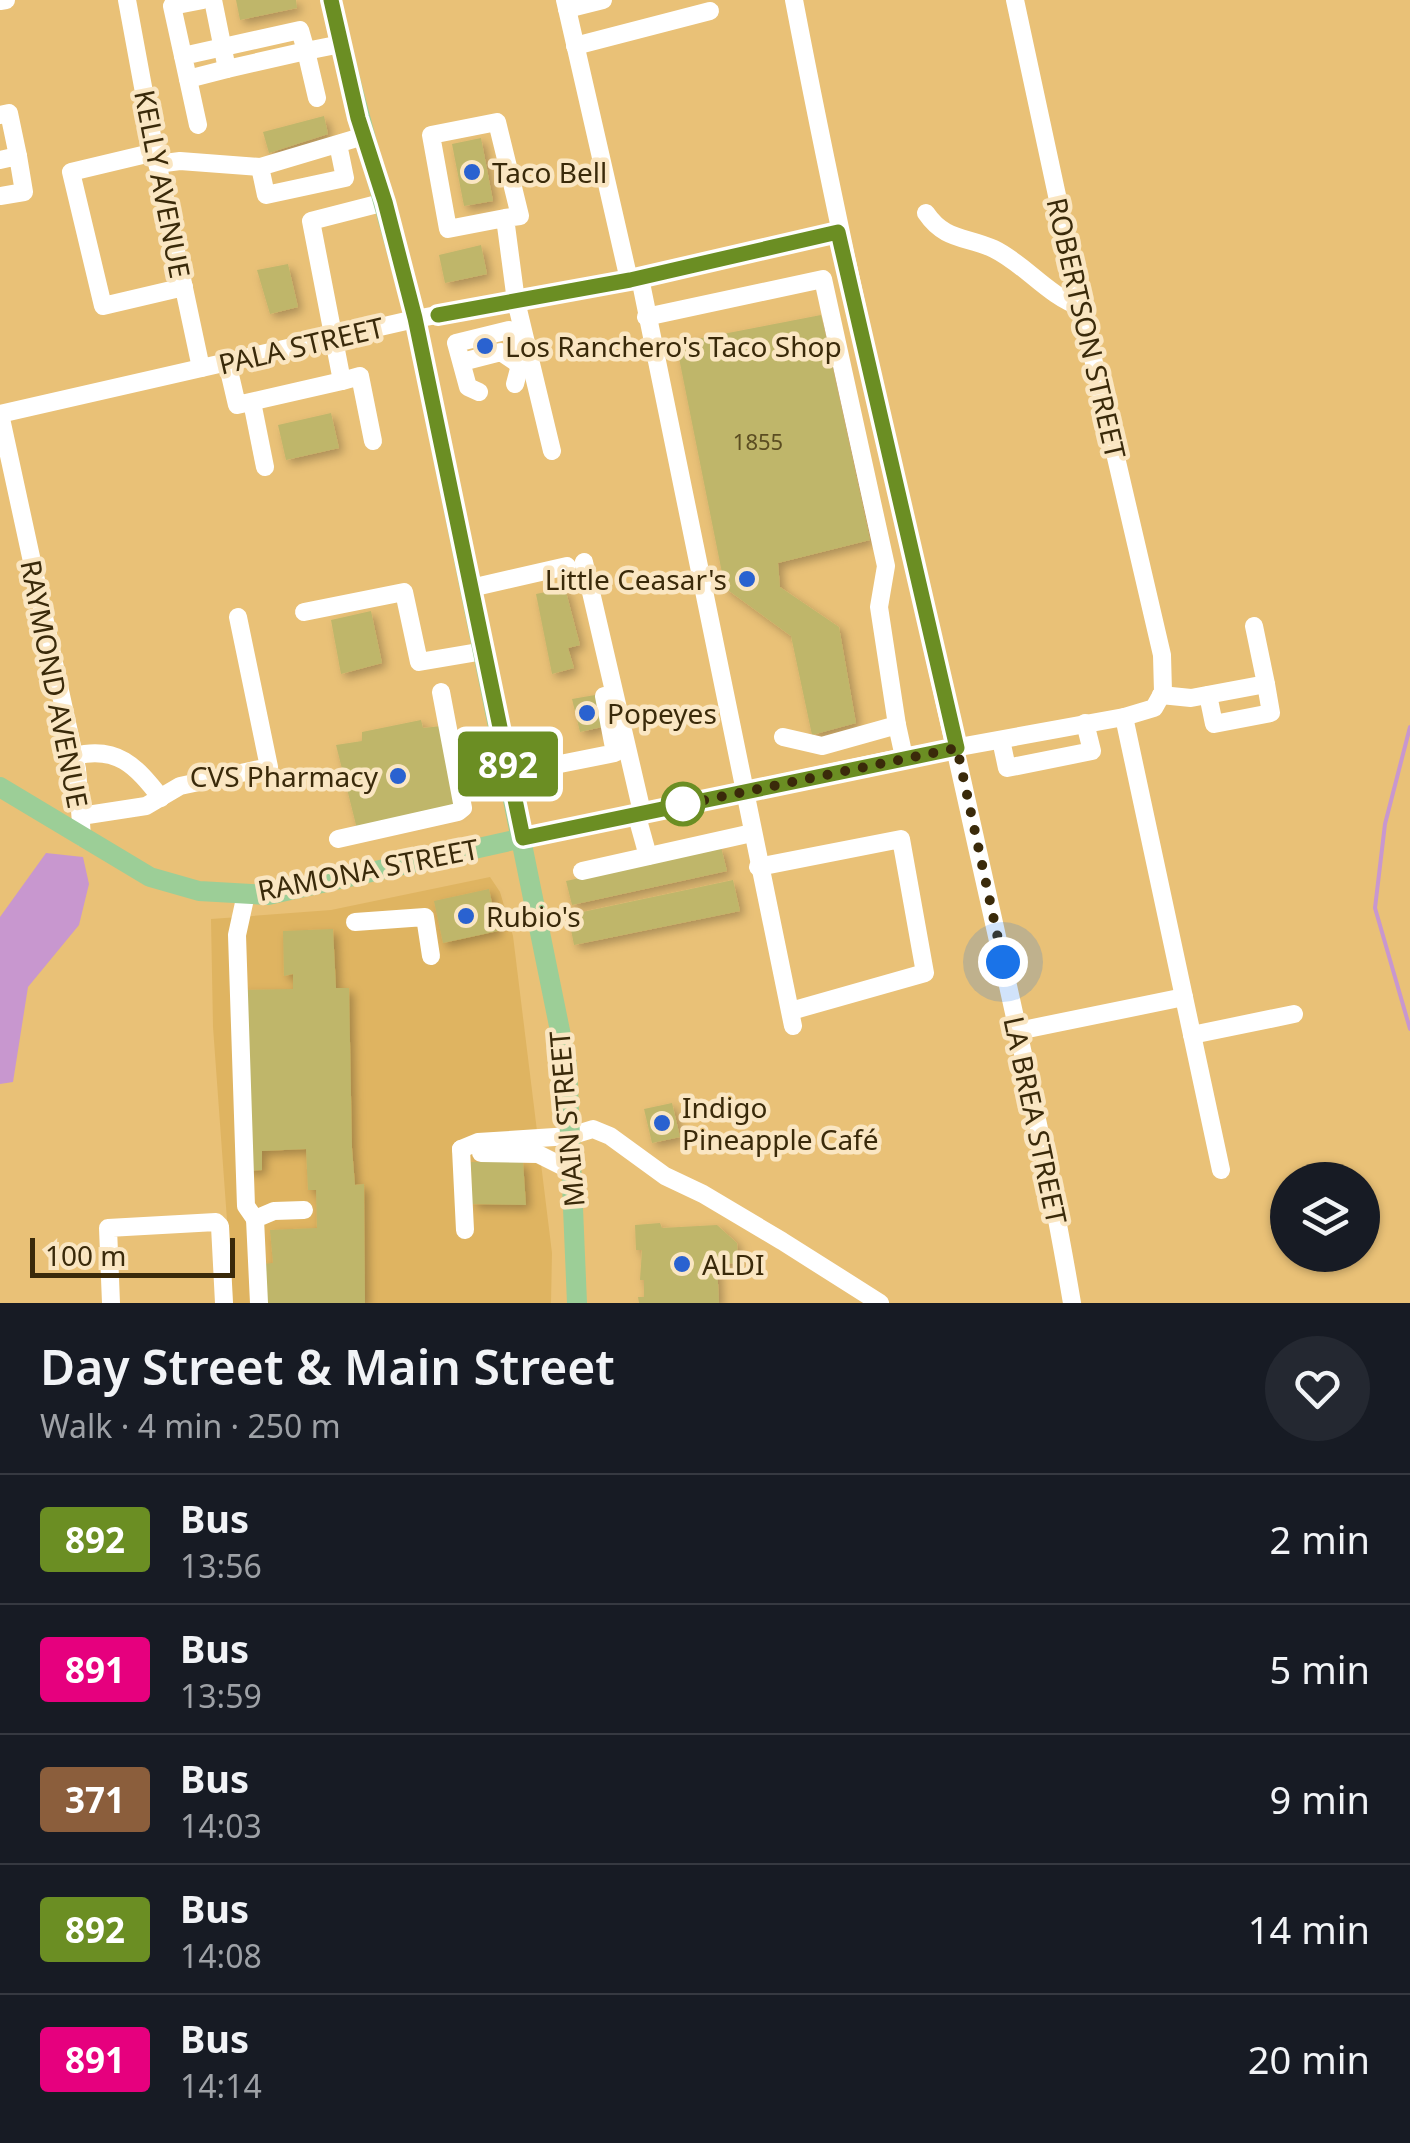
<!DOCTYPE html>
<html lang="en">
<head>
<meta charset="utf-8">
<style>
	body { margin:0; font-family:"Noto Sans",sans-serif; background:#242831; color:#f1f3f6; height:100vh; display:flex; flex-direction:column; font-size:38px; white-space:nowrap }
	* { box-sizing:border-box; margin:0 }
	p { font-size:32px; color:#9ea1a6 }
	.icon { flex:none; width:55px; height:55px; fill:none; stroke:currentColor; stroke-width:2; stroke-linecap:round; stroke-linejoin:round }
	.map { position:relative; height:1303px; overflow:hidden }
	.side { display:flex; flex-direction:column; background:#171b24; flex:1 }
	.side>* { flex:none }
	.badge { padding:0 20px; border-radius:8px; font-size:35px; line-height:65px }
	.tools { position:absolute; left:1270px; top:1162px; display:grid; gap:20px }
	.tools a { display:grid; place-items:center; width:110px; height:110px; border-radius:50%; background:#171b24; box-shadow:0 2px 8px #0004; font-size:50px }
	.scale { position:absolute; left:30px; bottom:25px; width:205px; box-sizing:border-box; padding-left:10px; border:5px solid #3a2a0a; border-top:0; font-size:28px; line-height:35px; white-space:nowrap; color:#3a2a0a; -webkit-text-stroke:8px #fae6c2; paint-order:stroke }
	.you { position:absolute; width:50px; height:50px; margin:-25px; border:8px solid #fff; border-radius:50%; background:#1a73e8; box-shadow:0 0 0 15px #1a73e833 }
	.map>.badge { position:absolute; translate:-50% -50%; box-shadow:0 0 0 5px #fff }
	.round { display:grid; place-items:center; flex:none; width:105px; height:105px; border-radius:52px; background:#242831 }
	.overview { display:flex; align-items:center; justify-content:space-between; height:170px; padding:0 40px }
	h1 { font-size:48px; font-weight:600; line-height:75px }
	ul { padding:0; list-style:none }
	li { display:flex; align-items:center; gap:30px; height:130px; padding:0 40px; border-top:2px solid #363941 }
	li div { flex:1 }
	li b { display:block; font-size:38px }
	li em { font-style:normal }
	li .badge { min-width:110px; font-weight:700; text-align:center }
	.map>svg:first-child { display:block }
	.built { fill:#dfb461 }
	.water { fill:#c897cf }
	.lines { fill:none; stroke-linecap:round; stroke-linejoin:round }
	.stream { stroke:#c897cf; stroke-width:4 }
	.building { fill:#bfb66b; filter:url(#shadow) }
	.minor { stroke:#fff; stroke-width:18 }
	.major { stroke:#9cce97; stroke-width:20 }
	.line-casing { stroke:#fff; stroke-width:22 }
	.line { stroke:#6b8e23; stroke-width:15 }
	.walk { stroke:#3a2a0a; stroke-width:10; stroke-dasharray:0 18 }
	.poi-dot { fill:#2a62d0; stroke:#fae6c2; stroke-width:4 }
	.stop-dot { fill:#fff; stroke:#6b8e23; stroke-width:5 }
	.labels { text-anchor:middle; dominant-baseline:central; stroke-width:9; stroke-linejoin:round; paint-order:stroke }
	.number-label { font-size:22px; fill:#5b4d22 }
	.poi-label { font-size:28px; fill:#3a2a0a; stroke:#fae6c2; text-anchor:start }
	.street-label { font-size:28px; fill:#3a2a0a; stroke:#fae6c2 }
</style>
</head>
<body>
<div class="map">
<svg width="1410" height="1303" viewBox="0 0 1410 1303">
	<defs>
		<filter id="shadow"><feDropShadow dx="4.5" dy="4.5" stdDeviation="5" flood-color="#0004"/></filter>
	</defs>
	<rect width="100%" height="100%" fill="#e9c177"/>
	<path class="built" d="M 490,877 L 500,892 L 513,936 L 552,1253 L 551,1303 L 233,1303 L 213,1027 L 211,919 L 331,910 Z"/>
	<path class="water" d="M 46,853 L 83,857 L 89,884 L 79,925 L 28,987 L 13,1082 L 0,1084 L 0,917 Z"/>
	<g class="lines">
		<path class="stream" d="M 1410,727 L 1385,824 L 1375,908 L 1410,1029"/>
	</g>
	<g class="building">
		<path d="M 236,0 L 296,0 L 297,8 L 240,20 Z"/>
		<path d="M 324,116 L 328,134 L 269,153 L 263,132 Z"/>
		<path d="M 481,138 L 493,201 L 464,206 L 452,144 Z"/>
		<path d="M 481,245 L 487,274 L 445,283 L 439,255 Z"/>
		<path d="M 288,264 L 298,307 L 270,314 L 257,270 Z"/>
		<path d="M 821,315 L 870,540 L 778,563 L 780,587 L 839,627 L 856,723 L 812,735 L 791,636 L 725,588 L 676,343 Z"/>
		<path d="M 331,413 L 339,448 L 286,460 L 278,425 Z"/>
		<path d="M 565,588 L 580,645 L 568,648 L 574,668 L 552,674 L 536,594 Z"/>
		<path d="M 371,611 L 382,663 L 341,674 L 331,620 Z"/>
		<path d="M 595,695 L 602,727 L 580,732 L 572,699 Z"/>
		<path d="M 421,720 L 423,728 L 442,726 L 460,807 L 357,829 L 336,745 L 362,741 L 362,732 Z"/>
		<path d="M 721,847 L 727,871 L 572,905 L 566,881 Z"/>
		<path d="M 733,880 L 740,911 L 574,945 L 568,915 Z"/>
		<path d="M 489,889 L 498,931 L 443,943 L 434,901 Z"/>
		<path d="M 333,929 L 336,988 L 349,988 L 352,1148 L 355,1185 L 364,1184 L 365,1303 L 264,1303 L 262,1264 L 273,1263 L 270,1230 L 317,1228 L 316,1190 L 308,1190 L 306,1149 L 262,1151 L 262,1170 L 246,1171 L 239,990 L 293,989 L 293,974 L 284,976 L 283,931 Z"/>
		<path d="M 672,1103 L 680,1137 L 652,1143 L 644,1109 Z"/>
		<path d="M 471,1162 L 523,1162 L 526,1205 L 472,1204 Z"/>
		<path d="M 660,1223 L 662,1228 L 717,1225 L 737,1243 L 738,1263 L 717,1264 L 719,1303 L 639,1303 L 638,1297 L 644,1297 L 644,1280 L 640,1280 L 642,1250 L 636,1250 L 635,1225 Z"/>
	</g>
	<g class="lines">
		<g class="minor">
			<path d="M 127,0 L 155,152 L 201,368"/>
			<path d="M 213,0 L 227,69 L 306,51 L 317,98"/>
			<path d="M 565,0 L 629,280"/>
			<path d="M 794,0 C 847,278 912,553 973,829 C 1008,987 1045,1143 1072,1303"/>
			<path d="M 0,1 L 6,0"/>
			<path d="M 567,9 L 603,0"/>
			<path d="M 575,46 L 710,11"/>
			<path d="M 183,56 L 172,6 L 203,0"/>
			<path d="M 188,79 L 227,69"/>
			<path d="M 0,115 L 9,113 L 18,156"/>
			<path d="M 198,125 L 183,56 L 300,30 L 306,51 L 341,44"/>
			<path d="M 338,144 L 345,178 L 266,195 L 260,167 L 364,136"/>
			<path d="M 155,152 L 71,172 L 103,306 L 184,287"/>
			<path d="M 0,160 L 18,156 L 24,192 L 0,196"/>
			<path d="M 157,164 L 180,161 L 260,167"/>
			<path d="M 926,213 C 945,241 966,236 994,249 C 1025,264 1048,296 1081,307"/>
			<path d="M 505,218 L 520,216 L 497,122 L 431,135 L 448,229 L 505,218 L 516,301 L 552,451"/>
			<path d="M 640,278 L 793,1026"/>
			<path d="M 646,317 L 823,279 L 886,566 L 879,607 L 897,725"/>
			<path d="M 227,362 L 237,405 L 342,381 L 311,221 L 385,202"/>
			<path d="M 462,362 L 501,352 L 520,365"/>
			<path d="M 342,381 L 360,376 L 373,441"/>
			<path d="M 479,392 L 468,387 L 456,343 L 509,330 L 520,365 L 515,384"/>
			<path d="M 252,402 L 265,467"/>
			<path d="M 0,414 L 415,319 L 629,280 L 838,231"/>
			<path d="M 0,414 L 77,769 L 82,837"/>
			<path d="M 584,562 L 642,812"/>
			<path d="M 471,588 L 567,566"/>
			<path d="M 304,612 L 404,592 L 419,662 L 484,651"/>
			<path d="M 1161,695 L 1191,698 L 1266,684 L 1254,626"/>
			<path d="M 1208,695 L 1214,724 L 1271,713 L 1266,684"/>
			<path d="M 1124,717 L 1221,1170"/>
			<path d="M 783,737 L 822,746 L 897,725 L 904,757"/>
			<path d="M 1001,740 L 1007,768 L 1092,751 L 1085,723"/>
			<path d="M 74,756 C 117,745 136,766 161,798"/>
			<path d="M 560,764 L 615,753 L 604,696"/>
			<path d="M 636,813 L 648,856"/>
			<path d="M 81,816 L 146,806 L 180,786 L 269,767 L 238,617"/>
			<path d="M 523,838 L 904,757 L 1124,717 L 1154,708 L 1163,692 L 1162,655 L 1081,307 L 1015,0"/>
			<path d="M 338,839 L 458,812 L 463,808 L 441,692"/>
			<path d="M 758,867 L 901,839 L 925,973 L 791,1011"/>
			<path d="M 582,871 L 752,833"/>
			<path d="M 246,894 L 237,935 L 246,1206 L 255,1219"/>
			<path d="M 355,922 L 425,917 L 431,956"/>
			<path d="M 1018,1031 L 1184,997"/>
			<path d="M 1192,1035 L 1294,1014"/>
			<path d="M 461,1149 L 478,1142 L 570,1136 L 593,1129 L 610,1136 L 665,1176 L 703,1194 L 782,1241 L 880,1303"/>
			<path d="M 461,1149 L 465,1230"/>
			<path d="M 481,1153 L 538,1154 L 572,1171"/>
			<path d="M 111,1303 L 108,1228 L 216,1222 L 220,1226 L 224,1303"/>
			<path d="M 259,1303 L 255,1219 L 274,1211 L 304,1210"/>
		</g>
		<g class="major">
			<path d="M 331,0 C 355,108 387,212 415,319 L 567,1065 L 577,1303"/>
			<path d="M 0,787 L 150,877 L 199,891 L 268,895 L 523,838"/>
		</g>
	</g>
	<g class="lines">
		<defs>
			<path id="line" d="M 331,0 L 358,118 L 385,202 L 415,318 L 523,838 L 957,748 L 838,232 L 630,280 L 438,315"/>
		</defs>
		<use href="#line" class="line-casing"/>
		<use href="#line" class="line"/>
		<path class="walk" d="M 683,804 L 676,806 L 957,748 L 1003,962"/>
	</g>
	<g class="poi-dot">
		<circle cx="472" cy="172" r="10"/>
		<circle cx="485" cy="346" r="10"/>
		<circle cx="747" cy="579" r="10"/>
		<circle cx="587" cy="713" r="10"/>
		<circle cx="398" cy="776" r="10"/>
		<circle cx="466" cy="916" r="10"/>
		<circle cx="662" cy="1123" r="10"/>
		<circle cx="682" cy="1264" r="10"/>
	</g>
	<circle class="stop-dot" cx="683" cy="804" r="20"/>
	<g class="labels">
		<g class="number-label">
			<text x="758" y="441">1855</text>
		</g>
		<g class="poi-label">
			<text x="492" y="172">Taco Bell</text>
			<text x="505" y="346">Los Ranchero's Taco Shop</text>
			<text x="727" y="579" text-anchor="end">Little Ceasar's</text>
			<text x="607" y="713">Popeyes</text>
			<text x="378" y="776" text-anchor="end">CVS Pharmacy</text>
			<text x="486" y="916">Rubio's</text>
			<text x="682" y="1107">Indigo<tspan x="682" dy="32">Pineapple Café</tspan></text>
			<text x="702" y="1264">ALDI</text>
		</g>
		<g class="street-label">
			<text transform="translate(163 184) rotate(79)">KELLY AVENUE</text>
			<text transform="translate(1087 328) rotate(77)">ROBERTSON STREET</text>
			<text transform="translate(301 345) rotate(-13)">PALA STREET</text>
			<text transform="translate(55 684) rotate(79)">RAYMOND AVENUE</text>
			<text transform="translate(368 869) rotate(-11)">RAMONA STREET</text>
			<text transform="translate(566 1119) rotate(-95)">MAIN STREET</text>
			<text transform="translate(1036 1120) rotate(78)">LA BREA STREET</text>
		</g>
	</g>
</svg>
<div class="tools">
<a><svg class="icon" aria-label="layers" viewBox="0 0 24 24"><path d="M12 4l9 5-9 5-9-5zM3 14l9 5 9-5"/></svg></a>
</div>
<div class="scale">100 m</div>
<div class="you" style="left:1003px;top:962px"></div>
<b class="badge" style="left:508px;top:764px;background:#6b8e23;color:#fff">892</b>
</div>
<section class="side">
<div class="overview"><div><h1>Day Street &amp; Main Street</h1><p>Walk · 4 min · 250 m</p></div><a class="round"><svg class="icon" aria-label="heart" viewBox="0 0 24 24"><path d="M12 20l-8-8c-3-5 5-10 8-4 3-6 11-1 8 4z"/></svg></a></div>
<ul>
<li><span class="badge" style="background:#6b8e23;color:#fff">892</span><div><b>Bus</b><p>13:56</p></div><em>2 min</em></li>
<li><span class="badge" style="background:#e6007e;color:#fff">891</span><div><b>Bus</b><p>13:59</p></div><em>5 min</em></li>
<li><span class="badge" style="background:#8b5e3c;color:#fff">371</span><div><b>Bus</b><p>14:03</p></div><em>9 min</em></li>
<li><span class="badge" style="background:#6b8e23;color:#fff">892</span><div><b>Bus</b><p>14:08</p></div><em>14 min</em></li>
<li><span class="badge" style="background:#e6007e;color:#fff">891</span><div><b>Bus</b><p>14:14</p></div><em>20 min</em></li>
</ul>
</section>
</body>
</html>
